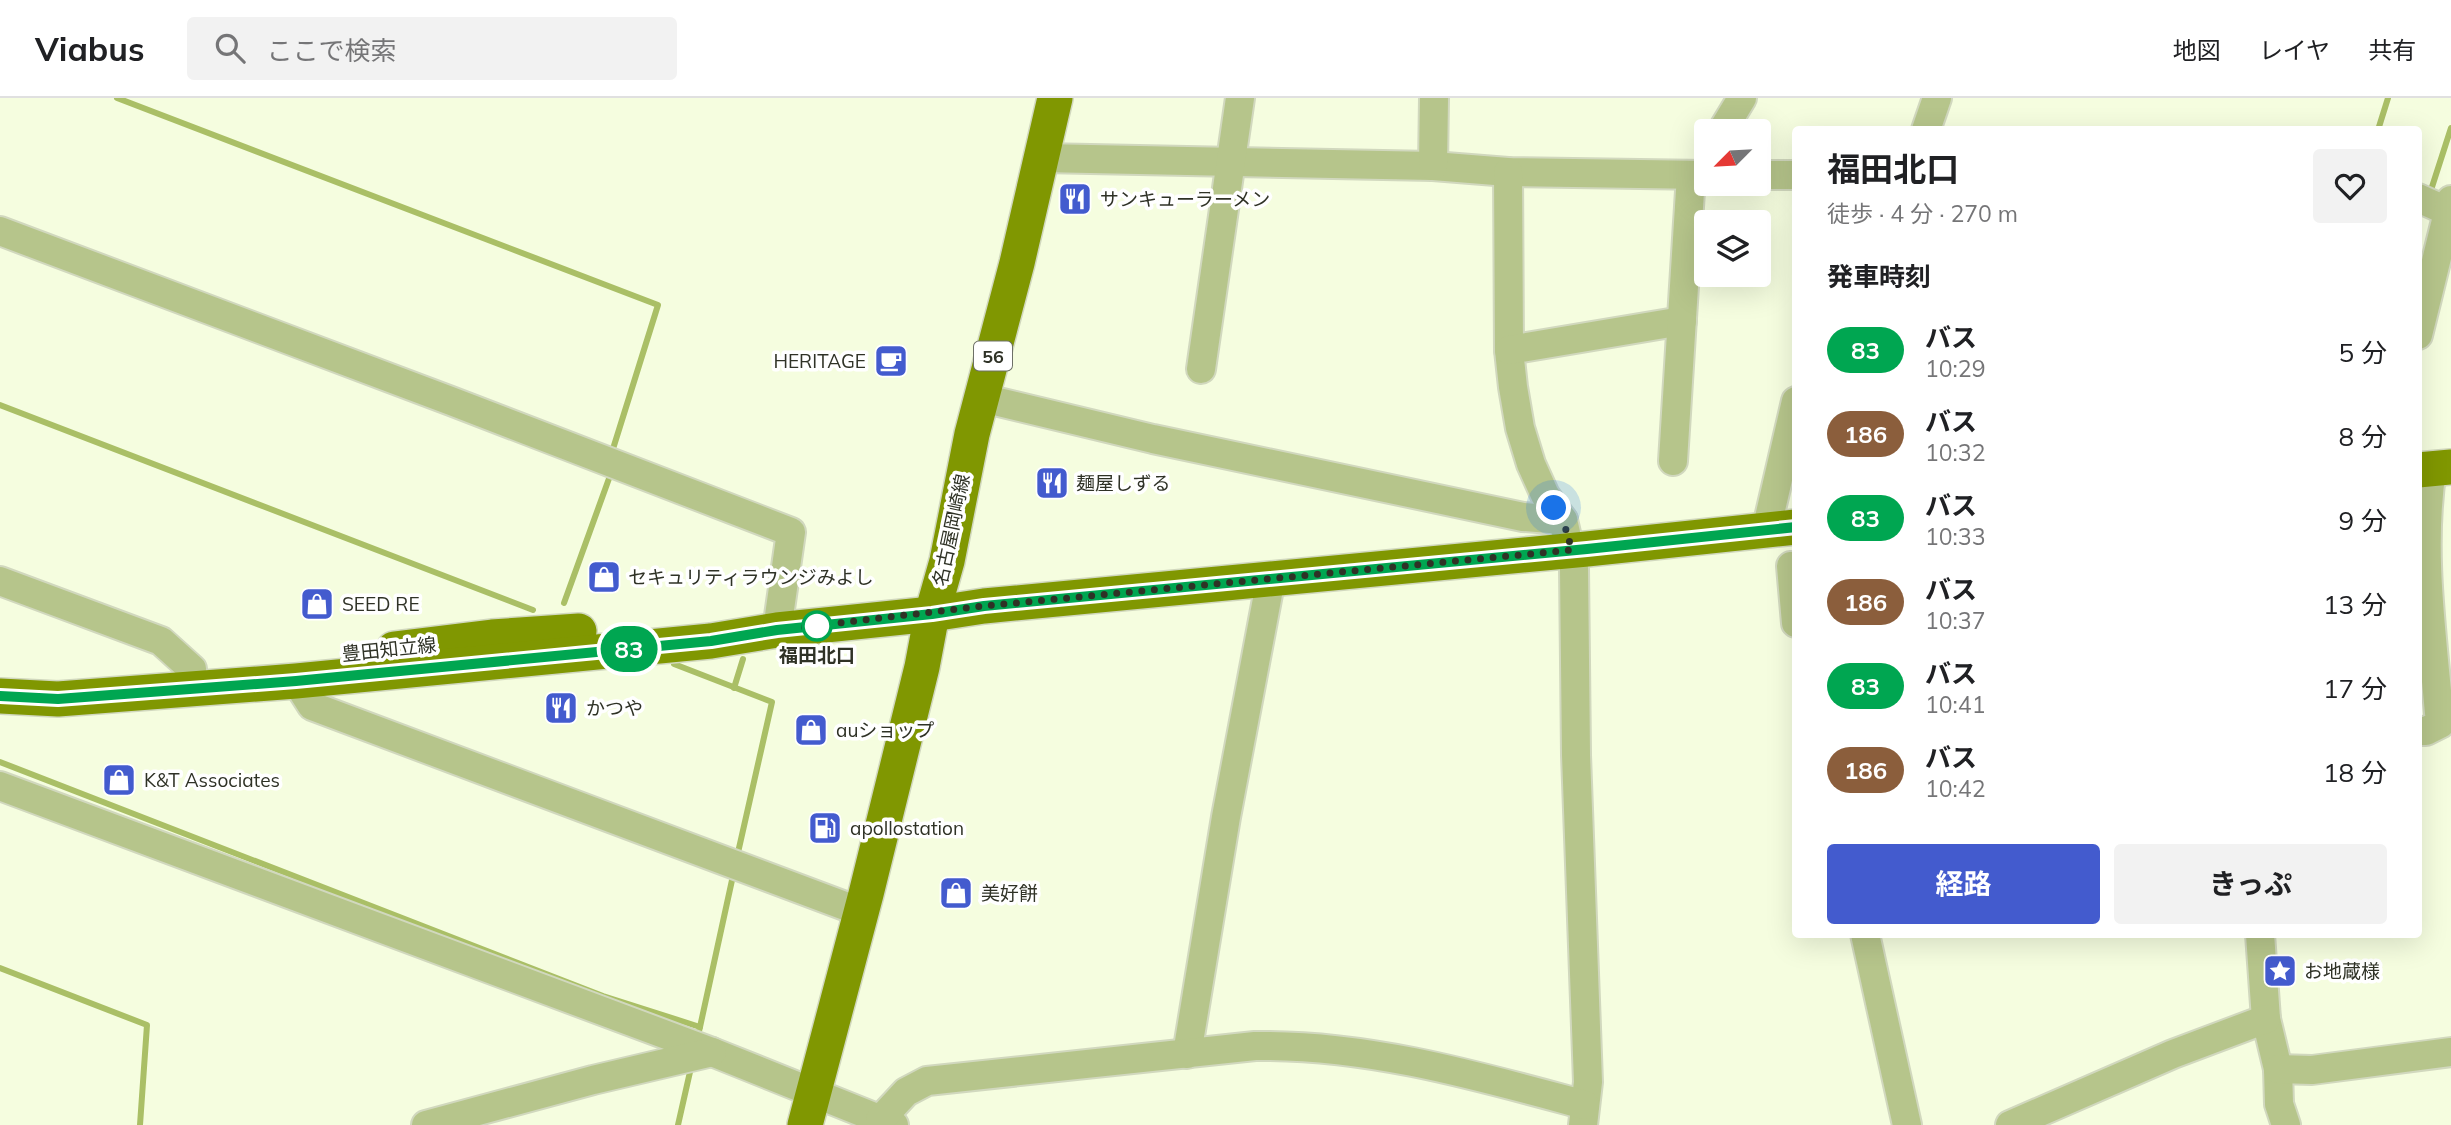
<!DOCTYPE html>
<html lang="ja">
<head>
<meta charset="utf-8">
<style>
	body { margin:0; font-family:Mulish,"Noto Sans JP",sans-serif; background:#f2f2f2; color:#202124; height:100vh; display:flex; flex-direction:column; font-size:26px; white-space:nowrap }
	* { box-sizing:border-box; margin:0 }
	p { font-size:23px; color:#757577 }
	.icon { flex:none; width:38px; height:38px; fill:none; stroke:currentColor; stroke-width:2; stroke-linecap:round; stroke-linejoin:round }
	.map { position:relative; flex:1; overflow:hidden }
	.sheet { position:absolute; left:1792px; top:28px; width:630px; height:812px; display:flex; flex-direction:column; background:#fff; border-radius:7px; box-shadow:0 7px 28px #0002 }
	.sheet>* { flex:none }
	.badge { padding:0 14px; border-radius:23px; font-size:24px; line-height:46px }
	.needle { width:46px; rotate:246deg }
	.fabs { position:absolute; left:1694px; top:21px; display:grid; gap:14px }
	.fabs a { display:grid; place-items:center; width:77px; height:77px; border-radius:7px; background:#fff; box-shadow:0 7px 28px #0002; font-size:35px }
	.you { position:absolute; width:35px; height:35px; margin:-18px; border:5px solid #fff; border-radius:50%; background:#1a73e8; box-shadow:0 0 0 10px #1a73e833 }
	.map>.badge { position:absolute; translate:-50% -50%; box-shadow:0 0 0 4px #fff }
	h2 { padding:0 35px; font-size:26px; line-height:63px }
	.round { display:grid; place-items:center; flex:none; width:74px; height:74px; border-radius:7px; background:#f2f2f2 }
	.overview { display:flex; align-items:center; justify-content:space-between; height:119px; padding:0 35px }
	h1 { font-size:33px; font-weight:700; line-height:52px }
	.cta { display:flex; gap:14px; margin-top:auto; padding:14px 35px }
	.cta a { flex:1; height:80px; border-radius:7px; background:#435bce; color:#fff; font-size:28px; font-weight:700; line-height:80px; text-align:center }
	.cta a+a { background:#f2f2f2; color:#202124 }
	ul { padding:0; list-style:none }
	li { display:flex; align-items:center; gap:21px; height:84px; padding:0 35px }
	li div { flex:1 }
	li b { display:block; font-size:26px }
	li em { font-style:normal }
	li .badge { min-width:77px; font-weight:700; text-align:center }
	header { display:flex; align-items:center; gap:42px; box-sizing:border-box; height:98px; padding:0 35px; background:#fff; border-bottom:2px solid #e0e0e0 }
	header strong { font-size:33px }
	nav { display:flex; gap:38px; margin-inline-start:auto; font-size:24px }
	.search { width:490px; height:63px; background:#f2f2f2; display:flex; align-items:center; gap:18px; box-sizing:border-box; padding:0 24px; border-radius:7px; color:#757577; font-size:26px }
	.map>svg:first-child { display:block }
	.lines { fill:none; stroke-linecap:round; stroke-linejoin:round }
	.stream { stroke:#aabf66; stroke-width:6 }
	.minor-casing { stroke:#d1d8be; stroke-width:32 }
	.major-casing { stroke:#d1d8be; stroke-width:38 }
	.minor { stroke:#b6c58b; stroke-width:28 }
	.major { stroke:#809701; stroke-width:35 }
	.line-casing { stroke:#fff; stroke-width:16 }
	.line { stroke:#00a651; stroke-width:10 }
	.walk { stroke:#2f3226; stroke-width:7; stroke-dasharray:0 12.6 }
	.stop-dot { fill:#fff; stroke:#00a651; stroke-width:3.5 }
	.labels { text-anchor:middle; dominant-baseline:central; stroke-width:7; stroke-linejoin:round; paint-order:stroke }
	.shield { fill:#fff; stroke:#6d7067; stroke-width:2 }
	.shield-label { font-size:18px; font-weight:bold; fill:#2f3226 }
	.poi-label { font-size:19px; fill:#2f3226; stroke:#fff; text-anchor:start }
	.street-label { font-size:19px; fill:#2f3226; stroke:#fff }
	.stop-label { font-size:19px; font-weight:bold; fill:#2f3226; stroke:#fff }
</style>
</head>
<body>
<header>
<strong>Viabus</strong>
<div class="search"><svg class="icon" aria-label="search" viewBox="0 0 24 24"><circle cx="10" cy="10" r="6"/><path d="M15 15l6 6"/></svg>ここで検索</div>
<nav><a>地図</a><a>レイヤ</a><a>共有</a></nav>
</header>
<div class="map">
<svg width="2451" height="1027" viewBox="0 0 2451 1027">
	<rect width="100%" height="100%" fill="#f5fddf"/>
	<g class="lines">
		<g class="stream">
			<path d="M 117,0 L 658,207 L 612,354"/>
			<path d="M 2378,32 L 2388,0"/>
			<path d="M 2431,92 L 2451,30"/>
			<path d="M 0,307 L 533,512"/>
			<path d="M 564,505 L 611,375"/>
			<path d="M 674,566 L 772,604 L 737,759"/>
			<path d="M 734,590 L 743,561"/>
			<path d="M 0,664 L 603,898 L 700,929 L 697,941"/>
			<path d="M 0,870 L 147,927 L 140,1027"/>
			<path d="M 700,929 L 734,773"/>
			<path d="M 678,1027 L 692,965"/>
		</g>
		<defs>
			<g id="minor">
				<path d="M 1926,32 L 1937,0"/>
				<path d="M 1722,33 L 1742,0"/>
				<path d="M 1042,60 L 1433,68 L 1508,74 L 1706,77"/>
				<path d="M 1433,68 L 1434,0"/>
				<path d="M 1508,74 L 1509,252 L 1513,289 L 1520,330 L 1531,366 L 1545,397 L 1563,422 L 1574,470 L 1576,657 L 1588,984 L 1583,1027"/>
				<path d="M 1759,77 L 1796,77"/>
				<path d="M 2418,100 L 2447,113"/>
				<path d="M 0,133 L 451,303 L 791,434 L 777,532"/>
				<path d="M 2418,237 L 2451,102"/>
				<path d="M 1509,252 L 1682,223"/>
				<path d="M 1201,271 L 1240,0"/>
				<path d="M 982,300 L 1153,341 L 1523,419 L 1563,422"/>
				<path d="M 1673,363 L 1691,77"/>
				<path d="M 1766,433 L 1796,303"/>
				<path d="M 1791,468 L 1796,525"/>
				<path d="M 0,483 L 161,543 L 192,571"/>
				<path d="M 296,583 L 312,608 L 861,814"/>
				<path d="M 2418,633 L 2426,633 L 2440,626 C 2433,542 2419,454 2432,371"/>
				<path d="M 0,688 L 712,954 L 894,1027"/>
				<path d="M 1865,836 L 1907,1027"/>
				<path d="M 2260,836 L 2266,921 L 2278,971 L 2279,1006 L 2286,1027"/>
				<path d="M 1187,956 L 1226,719 L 1271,480"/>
				<path d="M 2278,971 L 2312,972 L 2451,954"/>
				<path d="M 880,1022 L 906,994 L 927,983 L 1255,948 C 1367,946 1478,978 1585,1007"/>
				<path d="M 426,1027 L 593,982 L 712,954"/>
				<path d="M 2010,1027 L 2173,956 L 2266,921"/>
			</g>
			<g id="major">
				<path d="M 2418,372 L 2451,369"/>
				<path d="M 394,551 L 492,539 L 579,533"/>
				<path d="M 0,598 L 58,601 L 296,583 L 711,543 L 777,532 L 932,516 L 984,508 L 1587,451 L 1796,429"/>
				<path d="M 805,1027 L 866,796 L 922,569 L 932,516 L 947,463 L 972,336 L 1017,165 L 1055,0"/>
			</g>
		</defs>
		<use href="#minor" class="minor-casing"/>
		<use href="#major" class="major-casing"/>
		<use href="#minor" class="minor"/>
		<use href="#major" class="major"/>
	</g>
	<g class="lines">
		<defs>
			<path id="line" d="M 0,598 L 58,601 L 296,583 L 711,543 L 777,532 L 932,516 L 984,508 L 1587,451 L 1796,429"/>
		</defs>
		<use href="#line" class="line-casing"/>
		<use href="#line" class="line"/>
		<path class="walk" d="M 817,528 L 804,529 L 984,508 L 1572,452 L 1563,422 L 1554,410"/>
	</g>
	<defs>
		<symbol id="restaurant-square" viewBox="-11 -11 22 22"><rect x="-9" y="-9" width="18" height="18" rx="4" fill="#435bce" stroke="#fff"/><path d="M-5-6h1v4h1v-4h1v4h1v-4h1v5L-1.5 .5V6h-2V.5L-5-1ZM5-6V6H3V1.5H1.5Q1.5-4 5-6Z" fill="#fff"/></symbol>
		<symbol id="cafe-square" viewBox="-11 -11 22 22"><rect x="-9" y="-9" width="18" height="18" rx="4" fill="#435bce" stroke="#fff"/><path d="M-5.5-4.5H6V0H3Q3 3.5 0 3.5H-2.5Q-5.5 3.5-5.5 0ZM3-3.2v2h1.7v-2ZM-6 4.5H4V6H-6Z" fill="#fff"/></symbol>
		<symbol id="shop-square" viewBox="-11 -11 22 22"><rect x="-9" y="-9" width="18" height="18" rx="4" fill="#435bce" stroke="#fff"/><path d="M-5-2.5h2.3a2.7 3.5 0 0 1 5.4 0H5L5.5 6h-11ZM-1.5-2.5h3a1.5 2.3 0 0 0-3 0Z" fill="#fff"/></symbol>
		<symbol id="fuel-square" viewBox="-11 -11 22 22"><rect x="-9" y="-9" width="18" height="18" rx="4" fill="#435bce" stroke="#fff"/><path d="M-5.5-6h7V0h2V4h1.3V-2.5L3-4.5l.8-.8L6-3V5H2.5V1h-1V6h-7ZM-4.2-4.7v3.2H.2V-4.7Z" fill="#fff"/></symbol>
		<symbol id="sight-square" viewBox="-11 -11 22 22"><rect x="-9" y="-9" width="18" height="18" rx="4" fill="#435bce" stroke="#fff"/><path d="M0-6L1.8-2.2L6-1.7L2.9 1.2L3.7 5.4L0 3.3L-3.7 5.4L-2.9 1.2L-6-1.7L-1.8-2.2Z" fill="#fff"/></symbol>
	</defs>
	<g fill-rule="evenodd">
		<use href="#restaurant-square" x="1056" y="82" width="38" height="38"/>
		<use href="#cafe-square" x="872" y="244" width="38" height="38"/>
		<use href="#restaurant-square" x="1033" y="366" width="38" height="38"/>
		<use href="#shop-square" x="585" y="460" width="38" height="38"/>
		<use href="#shop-square" x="298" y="487" width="38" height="38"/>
		<use href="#restaurant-square" x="542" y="591" width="38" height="38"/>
		<use href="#shop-square" x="792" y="613" width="38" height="38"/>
		<use href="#shop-square" x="100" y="663" width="38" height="38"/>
		<use href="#fuel-square" x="806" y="711" width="38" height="38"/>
		<use href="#shop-square" x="937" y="776" width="38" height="38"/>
		<use href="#sight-square" x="2261" y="854" width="38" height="38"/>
	</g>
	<circle class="stop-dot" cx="817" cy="528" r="14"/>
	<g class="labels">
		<rect class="shield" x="974" y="243.5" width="38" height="29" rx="5"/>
		<g class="shield-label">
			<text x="993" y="258">56</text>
		</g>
		<g class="poi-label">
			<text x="1100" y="101">サンキューラーメン</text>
			<text x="866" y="263" text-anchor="end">HERITAGE</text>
			<text x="1076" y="385">麺屋しずる</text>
			<text x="628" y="479">セキュリティラウンジみよし</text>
			<text x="342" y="506">SEED RE</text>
			<text x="586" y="610">かつや</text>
			<text x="836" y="632">auショップ</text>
			<text x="144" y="682">K&amp;T Associates</text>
			<text x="850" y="730">apollostation</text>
			<text x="981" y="795">美好餅</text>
			<text x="2304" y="873">お地蔵様</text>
		</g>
		<g class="street-label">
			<text transform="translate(951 432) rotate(-78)">名古屋岡崎線</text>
			<text transform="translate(389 551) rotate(-6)">豊田知立線</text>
		</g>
		<g class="stop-label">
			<text x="817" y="557">福田北口</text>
		</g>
	</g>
</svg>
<div class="fabs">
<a><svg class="needle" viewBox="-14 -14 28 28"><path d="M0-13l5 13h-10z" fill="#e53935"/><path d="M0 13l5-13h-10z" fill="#757577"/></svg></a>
<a><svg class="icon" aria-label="layers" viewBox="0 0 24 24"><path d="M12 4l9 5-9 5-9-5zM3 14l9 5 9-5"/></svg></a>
</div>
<div class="you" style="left:1554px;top:410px"></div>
<b class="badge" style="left:629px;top:551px;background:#00a651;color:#fff">83</b>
<section class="sheet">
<div class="overview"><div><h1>福田北口</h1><p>徒歩 · 4 分 · 270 m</p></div><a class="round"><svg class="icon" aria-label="heart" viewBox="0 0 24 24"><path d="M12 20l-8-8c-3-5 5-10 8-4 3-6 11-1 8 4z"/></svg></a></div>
<h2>発車時刻</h2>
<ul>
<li><span class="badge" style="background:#00a651;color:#fff">83</span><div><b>バス</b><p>10:29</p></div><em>5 分</em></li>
<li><span class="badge" style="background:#8b5e3c;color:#fff">186</span><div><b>バス</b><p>10:32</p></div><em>8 分</em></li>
<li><span class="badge" style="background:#00a651;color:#fff">83</span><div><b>バス</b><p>10:33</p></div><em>9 分</em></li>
<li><span class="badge" style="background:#8b5e3c;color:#fff">186</span><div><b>バス</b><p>10:37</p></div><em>13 分</em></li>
<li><span class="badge" style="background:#00a651;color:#fff">83</span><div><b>バス</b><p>10:41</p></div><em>17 分</em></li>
<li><span class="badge" style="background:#8b5e3c;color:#fff">186</span><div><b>バス</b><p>10:42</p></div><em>18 分</em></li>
</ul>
<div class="cta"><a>経路</a><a>きっぷ</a></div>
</section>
</div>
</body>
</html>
